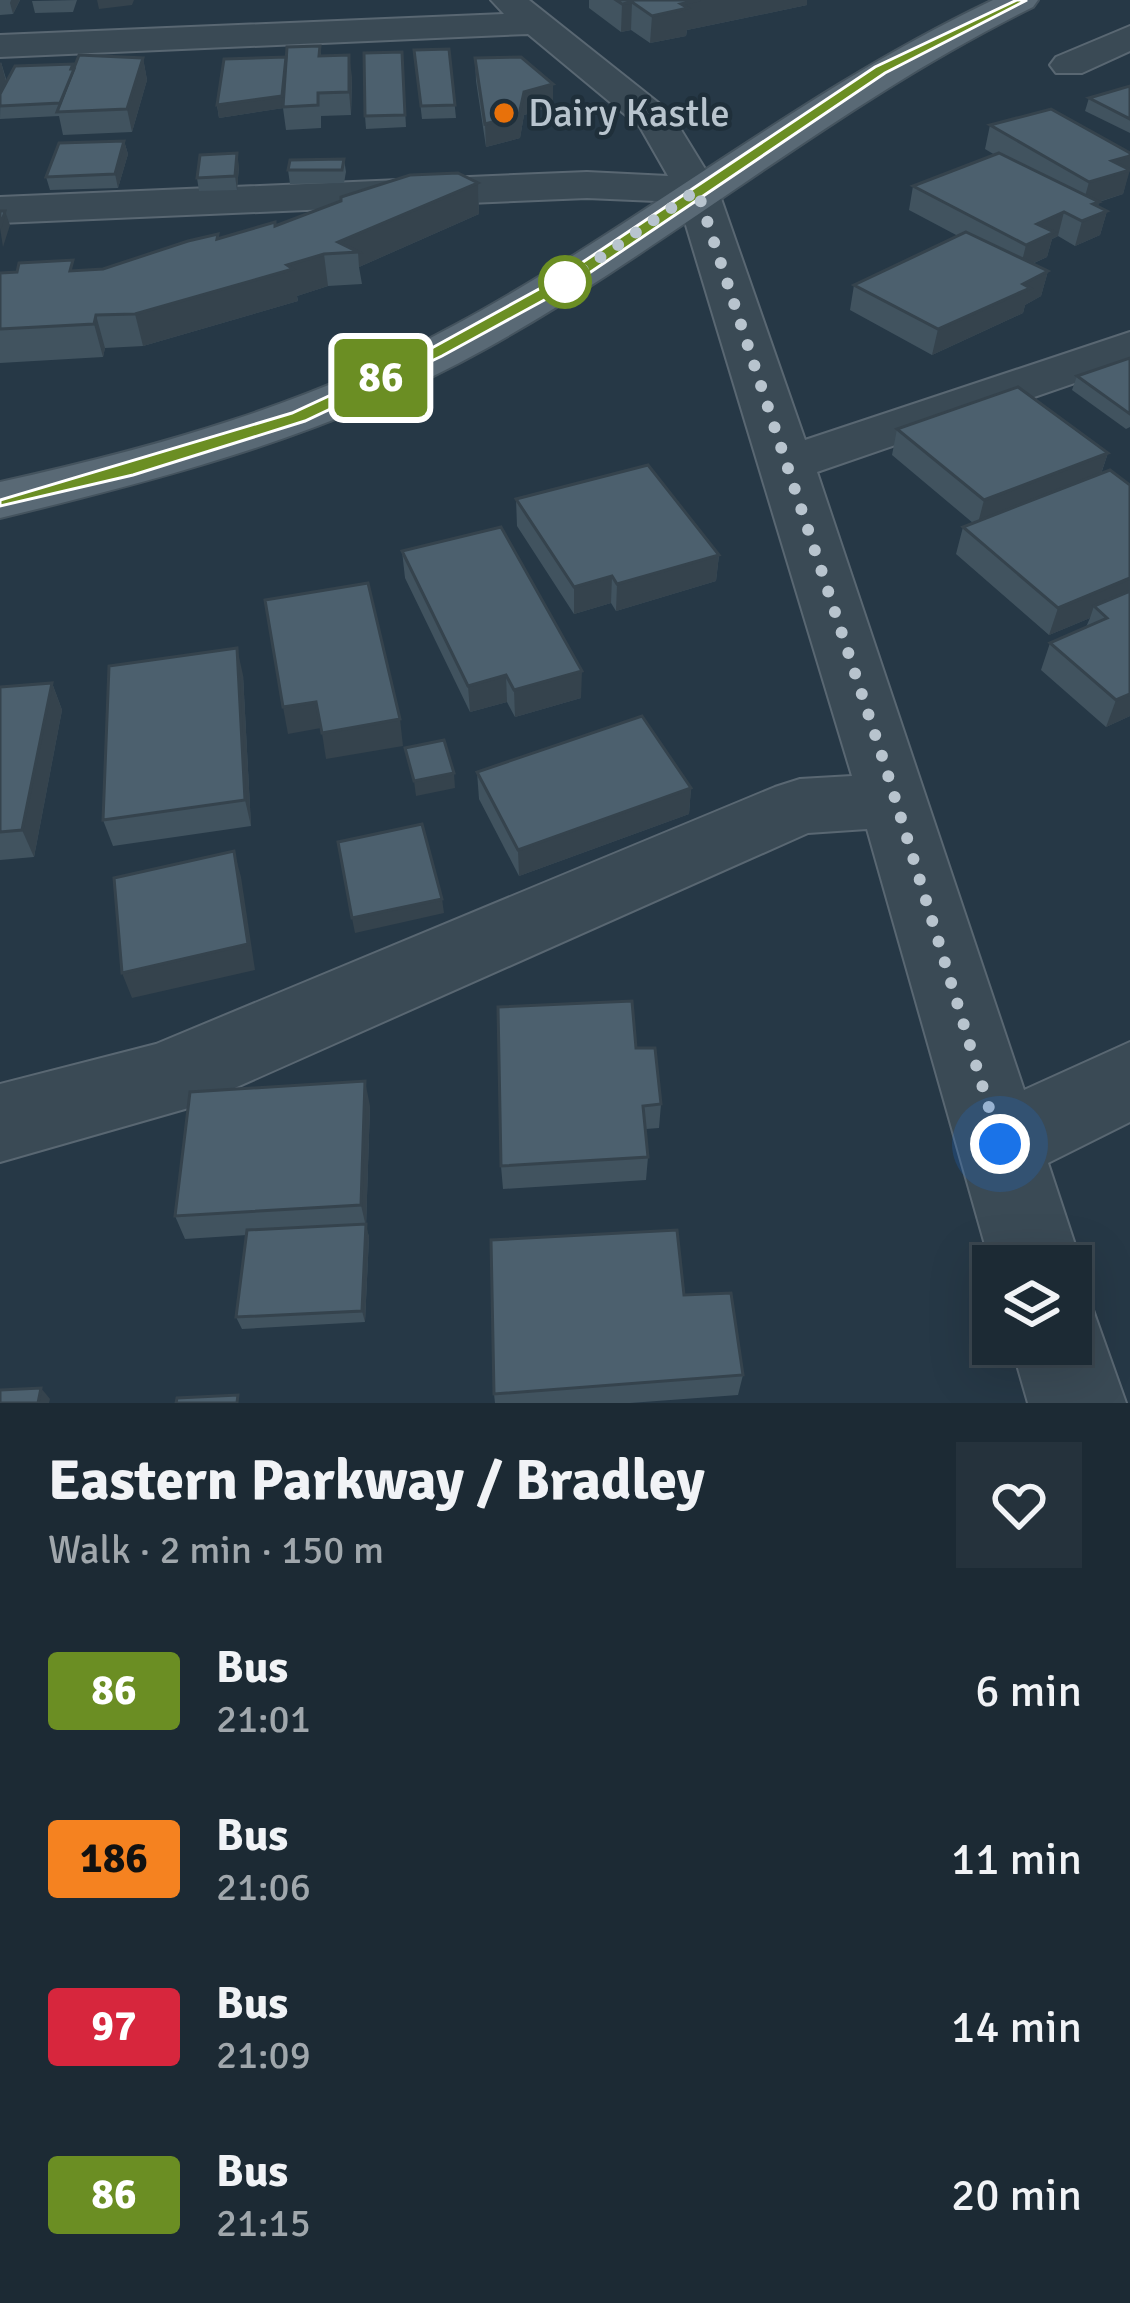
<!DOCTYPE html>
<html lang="en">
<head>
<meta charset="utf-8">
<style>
	body { margin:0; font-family:Signika,sans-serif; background:#25323c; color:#f1f3f6; height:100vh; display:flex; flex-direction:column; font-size:45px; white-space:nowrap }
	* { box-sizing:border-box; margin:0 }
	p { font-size:39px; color:#a0a7ac }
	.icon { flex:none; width:66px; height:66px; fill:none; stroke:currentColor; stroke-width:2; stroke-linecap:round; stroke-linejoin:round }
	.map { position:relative; height:1403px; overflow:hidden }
	.side { display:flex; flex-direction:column; background:#1c2a34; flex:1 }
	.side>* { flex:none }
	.badge { padding:0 24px; border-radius:9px; font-size:42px; line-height:78px }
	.buttons { position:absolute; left:972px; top:1245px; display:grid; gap:24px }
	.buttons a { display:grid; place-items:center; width:120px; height:120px; border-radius:0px; background:#1c2a34; box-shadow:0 12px 48px #0002,0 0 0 3px #3a464f; font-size:60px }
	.you { position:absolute; width:60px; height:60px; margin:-30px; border:9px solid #fff; border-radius:50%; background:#1a73e8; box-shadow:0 0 0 18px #1a73e833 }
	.map>.badge { position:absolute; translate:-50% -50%; box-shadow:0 0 0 6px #fff }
	.round { display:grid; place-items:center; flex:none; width:126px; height:126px; border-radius:0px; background:#25323c }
	.head { display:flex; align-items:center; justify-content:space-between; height:204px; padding:0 48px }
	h1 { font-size:57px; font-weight:800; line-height:90px }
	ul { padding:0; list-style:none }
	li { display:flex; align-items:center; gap:36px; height:168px; padding:0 48px }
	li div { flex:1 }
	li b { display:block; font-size:45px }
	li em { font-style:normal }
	li .badge { min-width:132px; font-weight:700; text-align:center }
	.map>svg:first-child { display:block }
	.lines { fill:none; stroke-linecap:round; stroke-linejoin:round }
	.minor-casing { stroke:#596772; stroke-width:4 }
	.major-casing { stroke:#44535e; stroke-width:4 }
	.minor { fill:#3a4a55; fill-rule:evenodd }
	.major { fill:#596975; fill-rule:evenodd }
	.wall { fill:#41535f }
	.shaded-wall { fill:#35434d }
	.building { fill:#4c606e; stroke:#35434d; stroke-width:3 }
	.line { fill:#6b8e23; stroke:#fff; stroke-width:3 }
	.walk { stroke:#b8c4ce; stroke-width:12; stroke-dasharray:0 21.6 }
	.food-dot { fill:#e8710a; stroke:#1f2f3a; stroke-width:4.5 }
	.stop-dot { fill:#fff; stroke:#6b8e23; stroke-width:6 }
	.labels { text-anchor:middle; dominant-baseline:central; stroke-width:9; stroke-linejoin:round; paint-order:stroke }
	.far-poi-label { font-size:39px; fill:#b8c4ce; stroke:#1f2f3a; text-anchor:start }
</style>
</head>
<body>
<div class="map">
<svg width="1130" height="1403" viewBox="0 0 1130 1403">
	<rect width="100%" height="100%" fill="#263846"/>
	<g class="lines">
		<defs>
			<g id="minor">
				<path d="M 491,0 L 529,0 L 670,112 L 718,190 L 805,440 L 1130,332 L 1130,364 L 817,472 L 1024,1090 L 1130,1042 L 1130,1122 L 1048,1163 L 1082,1266 L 1071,1292 L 1071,1266 L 993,1266 L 993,1273 L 867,829 L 808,833 L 192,1107 L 0,1162 L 0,1084 L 156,1044 L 775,787 L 800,779 L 852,776 L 679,202 L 587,198 L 0,223 L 0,197 L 587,172 L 668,176 L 640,127 L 528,34 L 0,57 L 0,35 L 504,14 Z"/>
				<path d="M 1130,26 L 1130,51 L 1082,73 L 1056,73 L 1050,65 L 1056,57 Z"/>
				<path d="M 1071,1301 L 1093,1310 L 1126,1403 L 1028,1403 L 1011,1344 L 1071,1344 Z"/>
			</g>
			<path id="major" d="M 993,0 L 1038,0 L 1033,7 C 839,102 675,243 487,348 C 333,434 170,477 0,518 L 0,482 C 159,447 311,404 455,325 C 640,225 803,90 993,0 Z"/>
		</defs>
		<use href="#minor" class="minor-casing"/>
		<use href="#major" class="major-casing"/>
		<use href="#minor" class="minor"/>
		<use href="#major" class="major"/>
	</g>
	<g class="wall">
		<path d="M 0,0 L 20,0 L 13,14 L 0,15 Z"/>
		<path d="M 77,0 L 73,12 L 35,13 L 32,1 Z"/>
		<path d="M 589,0 L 807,0 L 807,5 L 687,30 L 686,36 L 650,43 L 631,30 L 621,32 L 589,8 Z"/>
		<path d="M 320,46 L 321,56 L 352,77 L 351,115 L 321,116 L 321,128 L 286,130 L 283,108 L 219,118 L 217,105 L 286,57 Z"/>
		<path d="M 449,49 L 456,118 L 422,119 L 414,50 Z"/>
		<path d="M 402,52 L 406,127 L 366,129 L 365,116 Z"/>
		<path d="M 143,58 L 147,80 L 132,132 L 63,135 L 59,116 L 0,119 L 1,62 L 7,82 L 74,68 Z"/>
		<path d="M 475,58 L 553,106 L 524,115 L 520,138 L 486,147 L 476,81 Z"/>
		<path d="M 1130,86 L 1130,133 L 1085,111 L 1089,98 Z"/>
		<path d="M 990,125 L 1130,153 L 1130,166 L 1123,194 L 1099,202 L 1098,206 L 1107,211 L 1100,235 L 1075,246 L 1058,236 L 1052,239 L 1047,257 L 1032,264 L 1048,271 L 1041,296 L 1025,305 L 1023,313 L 932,355 L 850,310 L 854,285 L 958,236 L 909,210 L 913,186 L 995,155 L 985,149 Z"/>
		<path d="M 124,141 L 128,154 L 118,188 L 50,190 L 46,177 Z"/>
		<path d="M 344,159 L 346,172 L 344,183 L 290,184 L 288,170 Z"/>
		<path d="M 239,166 L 237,190 L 199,191 L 197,178 Z"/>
		<path d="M 478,183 L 479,214 L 359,267 L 362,284 L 328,286 L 297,296 L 298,301 L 143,346 L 105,348 L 103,357 L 0,363 L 0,273 L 103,269 L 219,238 Z"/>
		<path d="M 1130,358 L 1130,427 L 1126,429 L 1072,390 L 1077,376 Z"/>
		<path d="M 897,429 L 1108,453 L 1101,474 L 1130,485 L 1130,716 L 1106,727 L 1041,670 L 1050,643 L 1086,627 L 1090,618 L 1049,635 L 956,554 L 963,527 L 973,523 L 892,455 Z"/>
		<path d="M 516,499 L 719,555 L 716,581 L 616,611 L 611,603 L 574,614 L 517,526 Z"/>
		<path d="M 402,551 L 581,698 L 515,717 L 507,702 L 470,712 L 405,578 Z"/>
		<path d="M 243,675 L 251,826 L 113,846 L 103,820 Z"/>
		<path d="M 52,683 L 62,710 L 34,857 L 0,860 L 0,687 Z"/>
		<path d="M 477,772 L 691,788 L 689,814 L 519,876 L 479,799 Z"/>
		<path d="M 636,1048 L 661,1104 L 659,1128 L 646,1129 L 648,1157 L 646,1180 L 503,1189 L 501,1166 Z"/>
		<path d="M 370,1106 L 366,1227 L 369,1237 L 365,1322 L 242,1329 L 236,1317 L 247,1235 L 185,1239 L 175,1216 Z"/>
		<path d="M 684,1295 L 743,1375 L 738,1395 L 630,1403 L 495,1403 L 494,1394 Z"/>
	</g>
	<g class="shaded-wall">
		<path d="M 11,0 L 20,0 L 13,14 L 10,3 Z"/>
		<path d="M 97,0 L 134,0 L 132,5 L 99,9 Z"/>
		<path d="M 700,0 L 807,0 L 807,5 L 687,30 L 686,36 L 650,43 L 652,16 L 681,4 Z"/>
		<path d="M 632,2 L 631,30 L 621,32 L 622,4 Z"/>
		<path d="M 349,55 L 352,77 L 351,115 L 349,92 Z"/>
		<path d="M 143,58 L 147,80 L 132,132 L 127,109 Z"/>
		<path d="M 1,62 L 7,85 L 0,100 L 0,63 Z"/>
		<path d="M 288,70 L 284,108 L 219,118 L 217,105 Z"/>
		<path d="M 553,84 L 553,106 L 524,115 L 520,138 L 486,147 L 485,124 L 524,92 Z"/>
		<path d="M 124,141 L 128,154 L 118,188 L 115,174 Z"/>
		<path d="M 237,153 L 239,166 L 237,190 L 235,176 Z"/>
		<path d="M 1130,156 L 1130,170 L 1123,194 L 1082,207 L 1089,182 L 1112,161 Z"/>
		<path d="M 478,183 L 479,214 L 359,267 L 358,252 L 338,242 Z"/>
		<path d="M 1099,202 L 1095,216 L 1107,211 L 1100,235 L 1075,246 L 1082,221 L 1093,204 Z"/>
		<path d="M 5,211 L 10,225 L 3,247 L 0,228 Z"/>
		<path d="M 1064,212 L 1058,236 L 1052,239 L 1047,257 L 1020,269 L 1026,245 L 1037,224 Z"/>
		<path d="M 324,254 L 328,286 L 297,296 L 298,301 L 143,346 L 135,314 Z"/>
		<path d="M 1048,271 L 1041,296 L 1025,305 L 1023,313 L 932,355 L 938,329 Z"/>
		<path d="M 96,315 L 105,348 L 103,357 L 94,324 Z"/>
		<path d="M 1108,453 L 1099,479 L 977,527 L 984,500 Z"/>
		<path d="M 719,555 L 716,581 L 616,611 L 617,584 Z"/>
		<path d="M 612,576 L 611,603 L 574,614 L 574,587 Z"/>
		<path d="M 1130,578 L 1130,600 L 1094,606 L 1090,618 L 1049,635 L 1058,608 Z"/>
		<path d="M 237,648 L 243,675 L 251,826 L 245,800 Z"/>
		<path d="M 582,671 L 581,698 L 515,717 L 514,690 Z"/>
		<path d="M 506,675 L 507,702 L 470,712 L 468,686 Z"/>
		<path d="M 52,683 L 62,710 L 34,857 L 22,830 Z"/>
		<path d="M 1130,694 L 1130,716 L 1106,727 L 1116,700 Z"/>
		<path d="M 316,702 L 321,728 L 288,734 L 283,707 Z"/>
		<path d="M 400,719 L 403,746 L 326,759 L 322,733 Z"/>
		<path d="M 454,773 L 455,788 L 416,796 L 414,781 Z"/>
		<path d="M 691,788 L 689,814 L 519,876 L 518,850 Z"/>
		<path d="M 234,851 L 241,877 L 255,970 L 132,998 L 122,973 Z"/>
		<path d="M 442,899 L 444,913 L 355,933 L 352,918 Z"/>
		<path d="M 365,1081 L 370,1106 L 366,1227 L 361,1205 Z"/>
		<path d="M 366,1224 L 369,1237 L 365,1322 L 362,1311 Z"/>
		<path d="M 41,1388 L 50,1399 L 49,1403 L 38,1403 Z"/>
	</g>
	<g class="building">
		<path d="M 616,0 L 700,0 L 681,4 L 688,8 L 652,16 L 632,2 L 622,4 Z"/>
		<path d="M 320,46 L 319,56 L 349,55 L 349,92 L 318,93 L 318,105 L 283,107 L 287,47 Z"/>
		<path d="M 449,49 L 455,105 L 421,106 L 414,50 Z"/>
		<path d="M 402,52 L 405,115 L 365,116 L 364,53 Z"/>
		<path d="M 79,55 L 143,58 L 127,109 L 57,112 Z"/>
		<path d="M 286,57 L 282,96 L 217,105 L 224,59 Z"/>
		<path d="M 521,57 L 553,84 L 524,92 L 519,115 L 485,124 L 475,58 Z"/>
		<path d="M 73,64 L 71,69 L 74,69 L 60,103 L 0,106 L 0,94 L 15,66 Z"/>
		<path d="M 1130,86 L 1130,119 L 1089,98 Z"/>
		<path d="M 1051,109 L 1130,153 L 1130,156 L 1112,161 L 1130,170 L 1089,182 L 990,125 Z"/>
		<path d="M 124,141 L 115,174 L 46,177 L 59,143 Z"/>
		<path d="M 237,153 L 235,176 L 197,178 L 200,155 Z"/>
		<path d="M 999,153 L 1099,202 L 1093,204 L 1107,211 L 1082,221 L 1064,212 L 1037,224 L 1054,232 L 1026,245 L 913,186 Z"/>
		<path d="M 344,159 L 342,170 L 288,170 L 290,160 Z"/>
		<path d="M 458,173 L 478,183 L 338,242 L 358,252 L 324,254 L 287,265 L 293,269 L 135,314 L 96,315 L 94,324 L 0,329 L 0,273 L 17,272 L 19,263 L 73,260 L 70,271 L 103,269 L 188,241 L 218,234 L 217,239 L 275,222 L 275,226 L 341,201 L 341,197 L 410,175 Z"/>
		<path d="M 0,211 L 5,211 L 0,228 Z"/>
		<path d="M 966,232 L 1048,271 L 1023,284 L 1030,288 L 938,329 L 854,285 Z"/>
		<path d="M 1130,358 L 1130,414 L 1077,376 Z"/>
		<path d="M 1018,387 L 1108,453 L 984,500 L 897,429 Z"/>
		<path d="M 648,465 L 719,555 L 617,584 L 612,576 L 574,587 L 516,499 Z"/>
		<path d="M 1110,470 L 1130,485 L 1130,578 L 1058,608 L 963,527 Z"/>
		<path d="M 501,527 L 582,671 L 514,690 L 506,675 L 468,686 L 402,551 Z"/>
		<path d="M 368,583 L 400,719 L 322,733 L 316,702 L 283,707 L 265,600 Z"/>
		<path d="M 1130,591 L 1130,694 L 1116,700 L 1050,643 L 1107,618 L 1094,606 Z"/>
		<path d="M 237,648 L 245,800 L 103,820 L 109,666 Z"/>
		<path d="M 52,683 L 22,830 L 0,832 L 0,687 Z"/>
		<path d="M 642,716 L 691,788 L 518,850 L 477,772 Z"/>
		<path d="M 444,740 L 454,773 L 414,781 L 405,748 Z"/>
		<path d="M 422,824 L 442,899 L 352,918 L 338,842 Z"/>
		<path d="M 234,851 L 248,944 L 122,973 L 114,878 Z"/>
		<path d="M 632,1001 L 636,1048 L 655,1048 L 661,1104 L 643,1106 L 648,1157 L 501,1166 L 498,1007 Z"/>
		<path d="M 365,1081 L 361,1205 L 175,1216 L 190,1092 Z"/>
		<path d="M 366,1224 L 362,1311 L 236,1317 L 247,1230 Z"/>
		<path d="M 677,1230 L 684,1295 L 731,1293 L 743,1375 L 494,1394 L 491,1240 Z"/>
		<path d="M 41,1388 L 38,1403 L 0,1403 L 0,1390 Z"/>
		<path d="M 238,1395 L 237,1403 L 176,1403 L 177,1398 Z"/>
	</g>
	<path class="line" d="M 1017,0 L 1027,0 L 885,73 L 570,286 L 442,356 L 305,421 L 133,475 L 0,506 L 0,500 L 292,413 L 430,349 L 559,278 L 875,67 Z"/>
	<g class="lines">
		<path class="walk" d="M 565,282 L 697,190 L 884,762 L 1000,1144"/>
	</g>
	<circle class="food-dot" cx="504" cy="113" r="12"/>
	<circle class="stop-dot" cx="565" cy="282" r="24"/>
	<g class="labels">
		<g class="far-poi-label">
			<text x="528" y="113">Dairy Kastle</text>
		</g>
	</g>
</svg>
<div class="buttons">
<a><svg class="icon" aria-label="layers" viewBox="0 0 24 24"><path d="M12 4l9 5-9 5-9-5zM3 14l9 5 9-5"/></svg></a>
</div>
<div class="you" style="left:1000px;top:1144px"></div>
<b class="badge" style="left:381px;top:378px;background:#6b8e23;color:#fff">86</b>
</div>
<section class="side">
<div class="head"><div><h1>Eastern Parkway / Bradley</h1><p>Walk · 2 min · 150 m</p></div><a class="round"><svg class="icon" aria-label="heart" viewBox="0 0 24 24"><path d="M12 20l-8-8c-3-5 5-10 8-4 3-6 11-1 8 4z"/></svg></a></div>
<ul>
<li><span class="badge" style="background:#6b8e23;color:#fff">86</span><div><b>Bus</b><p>21:01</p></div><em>6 min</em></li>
<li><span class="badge" style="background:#f58220;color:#111">186</span><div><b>Bus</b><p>21:06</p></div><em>11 min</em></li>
<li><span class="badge" style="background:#d7263d;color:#fff">97</span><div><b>Bus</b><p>21:09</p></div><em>14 min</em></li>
<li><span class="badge" style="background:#6b8e23;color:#fff">86</span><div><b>Bus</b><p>21:15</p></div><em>20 min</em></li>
</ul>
</section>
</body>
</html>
